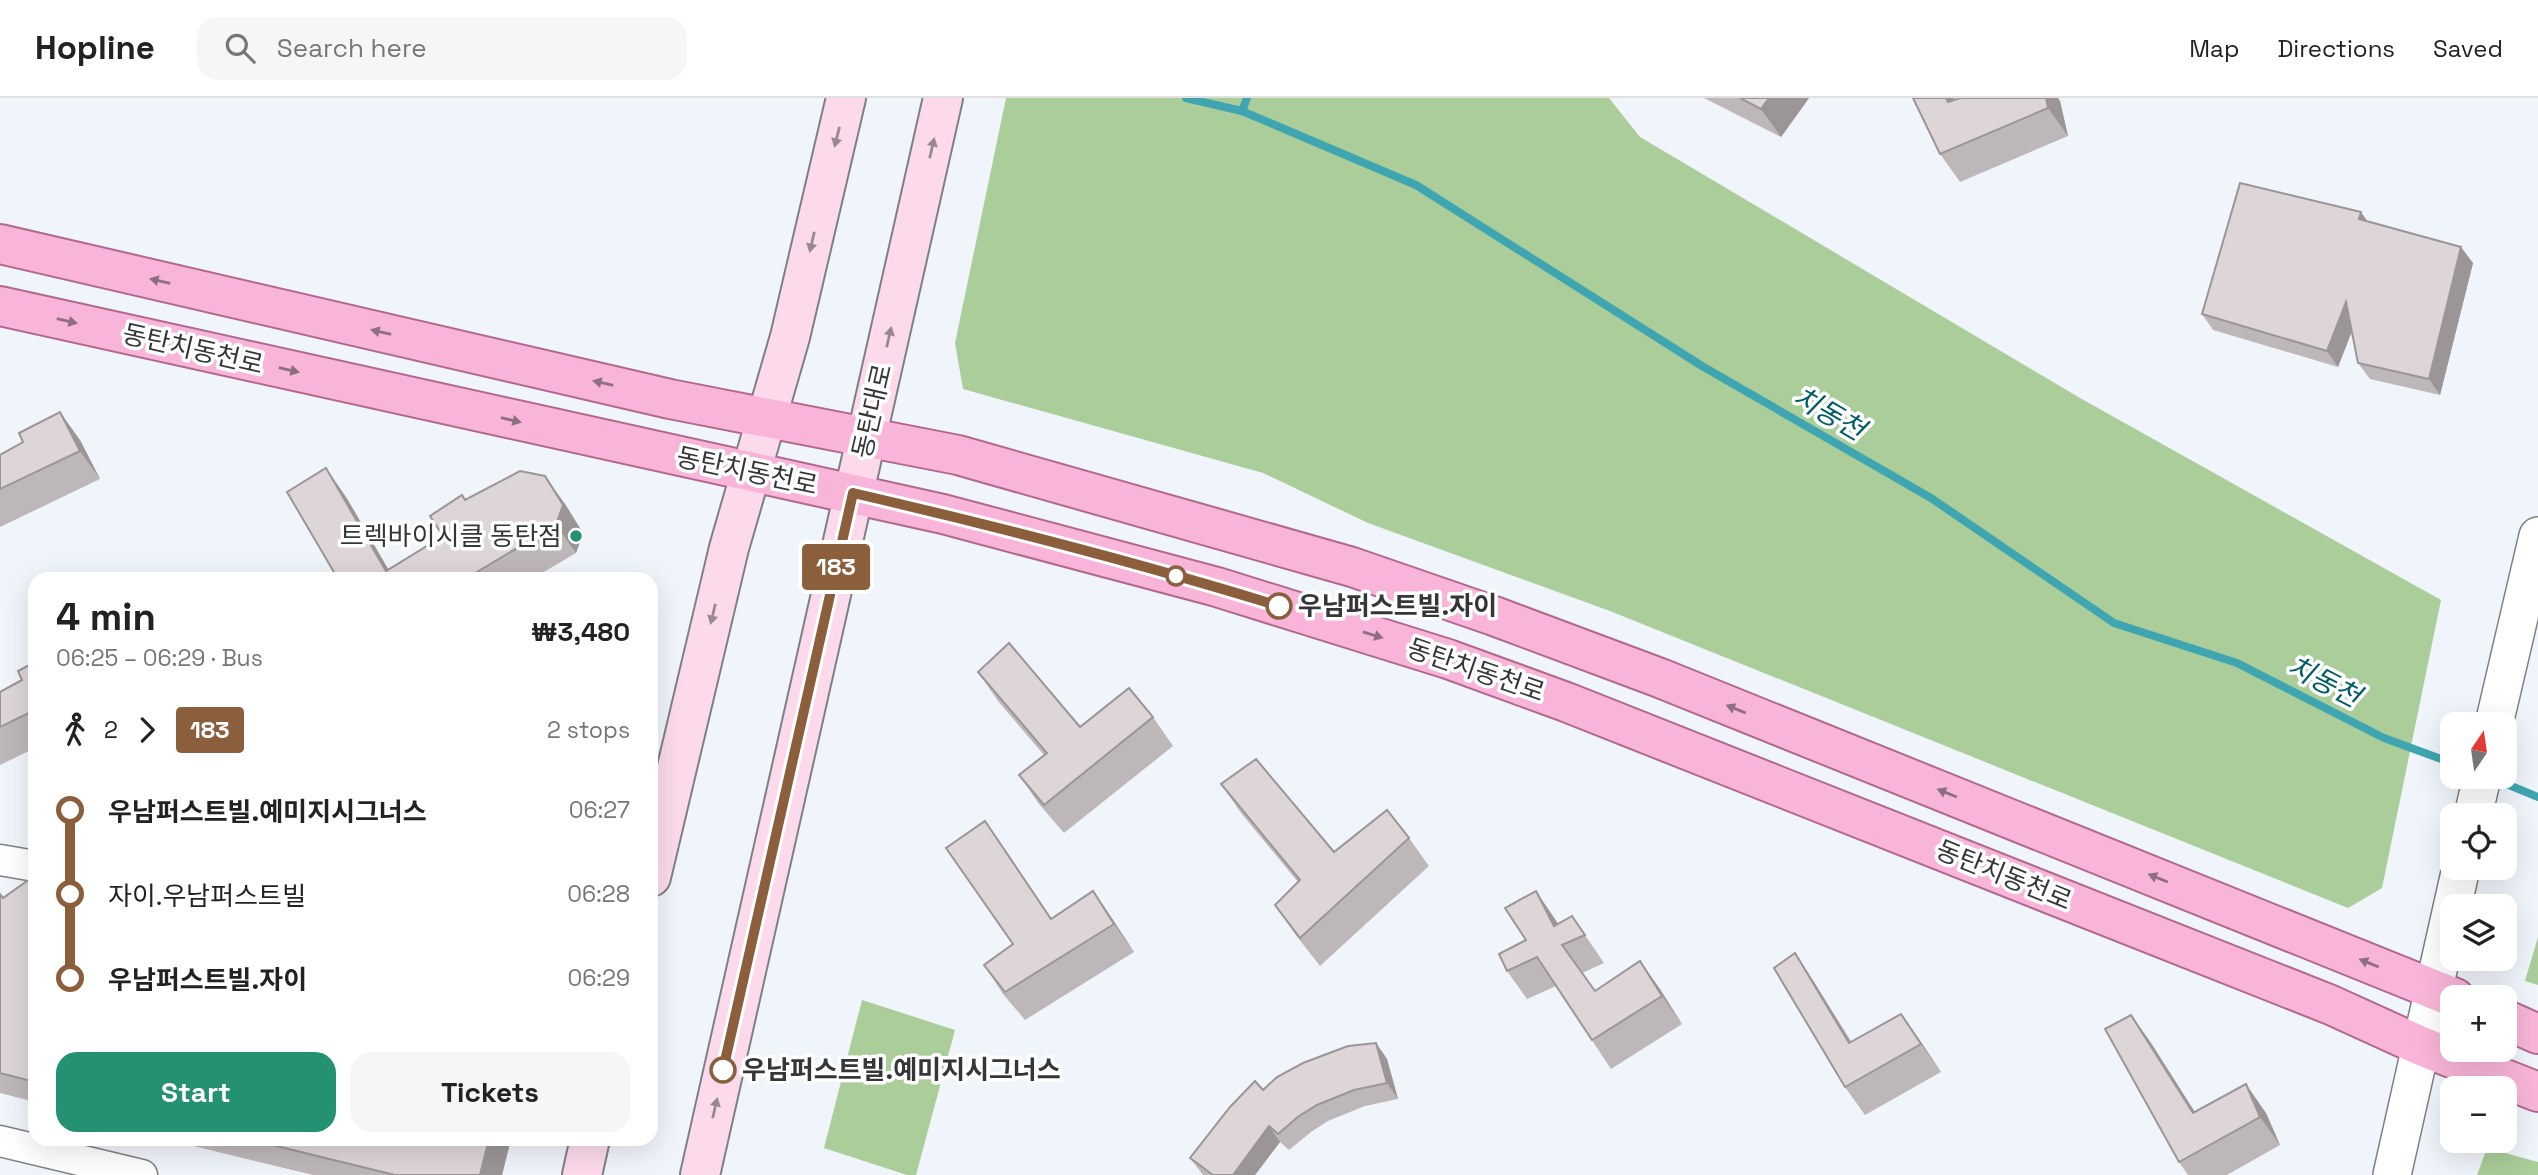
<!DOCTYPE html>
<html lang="en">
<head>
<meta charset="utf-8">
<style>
	body { margin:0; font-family:"Space Grotesk","Noto Sans KR",sans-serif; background:#f6f6f6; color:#222; height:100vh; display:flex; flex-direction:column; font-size:26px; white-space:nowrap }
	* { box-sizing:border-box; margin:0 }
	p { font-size:23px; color:#767676 }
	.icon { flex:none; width:38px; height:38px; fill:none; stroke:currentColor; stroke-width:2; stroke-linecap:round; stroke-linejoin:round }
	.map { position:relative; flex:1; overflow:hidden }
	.sheet { position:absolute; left:28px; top:474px; width:630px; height:574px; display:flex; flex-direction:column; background:#fff; border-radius:21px; box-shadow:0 7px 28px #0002 }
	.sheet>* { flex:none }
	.badge { padding:0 14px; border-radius:5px; font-size:24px; line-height:46px }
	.needle { width:46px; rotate:13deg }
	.controls { position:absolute; left:2440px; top:614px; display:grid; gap:14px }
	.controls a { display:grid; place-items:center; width:77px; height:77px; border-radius:14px; background:#fff; box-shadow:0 7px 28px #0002; font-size:35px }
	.map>.badge { position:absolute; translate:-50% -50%; box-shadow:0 0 0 4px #fff }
	.legs { display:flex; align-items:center; gap:10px; height:77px; padding:0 28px; font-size:23px }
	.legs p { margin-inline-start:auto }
	.overview { display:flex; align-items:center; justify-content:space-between; height:119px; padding:0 28px }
	h1 { font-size:38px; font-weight:800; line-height:52px }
	.action { display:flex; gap:14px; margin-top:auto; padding:14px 28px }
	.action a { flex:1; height:80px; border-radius:21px; background:#239172; color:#fff; font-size:28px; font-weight:800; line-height:80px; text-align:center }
	.action a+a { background:#f6f6f6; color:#222 }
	ul { padding:0 28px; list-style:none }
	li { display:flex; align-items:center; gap:24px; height:84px; font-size:26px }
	li i { display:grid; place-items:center; width:10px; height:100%; margin:0 9px; background:currentColor }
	li i::after { content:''; width:18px; height:18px; margin:-9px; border:5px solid; border-radius:50%; background:#fff }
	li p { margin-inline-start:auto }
	li:first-child i { background:linear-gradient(#0000 50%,currentColor 0) }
	li:last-child i { background:linear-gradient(currentColor 50%,#0000 0) }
	header { display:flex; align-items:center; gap:42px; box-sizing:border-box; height:98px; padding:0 35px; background:#fff; border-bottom:2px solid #e0e0e0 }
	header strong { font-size:33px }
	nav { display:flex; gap:38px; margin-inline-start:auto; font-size:24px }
	.search { width:490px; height:63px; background:#f6f6f6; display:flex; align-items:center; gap:18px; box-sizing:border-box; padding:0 24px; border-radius:21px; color:#767676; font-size:26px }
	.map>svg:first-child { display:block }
	.green { fill:#abcd99 }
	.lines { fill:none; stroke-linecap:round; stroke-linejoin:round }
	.stream { stroke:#3fa6b1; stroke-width:8 }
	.minor-casing { stroke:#7d8186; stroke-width:33 }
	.tertiary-casing { stroke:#7d8186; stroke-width:40 }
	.secondary-casing { stroke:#7d8186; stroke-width:42 }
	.primary-casing { stroke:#b16890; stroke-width:42 }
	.minor { stroke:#fff; stroke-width:30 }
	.tertiary { stroke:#fff; stroke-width:37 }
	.secondary { stroke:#fcdaec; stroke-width:38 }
	.primary { stroke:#f9b5d9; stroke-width:38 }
	.wall { fill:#beb7ba }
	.shaded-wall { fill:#9b9597 }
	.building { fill:#ddd5d8; stroke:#9b9597; stroke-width:2 }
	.oneway { fill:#988892 }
	.oneway2 { fill:#8d6f80 }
	.line-1-casing { stroke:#fff; stroke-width:16 }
	.line-1 { stroke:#8b5e3c; stroke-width:10 }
	.poi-dot { fill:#239172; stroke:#fff; stroke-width:2.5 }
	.stop-1-dot { fill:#fff; stroke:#8b5e3c; stroke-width:3.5 }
	.labels { text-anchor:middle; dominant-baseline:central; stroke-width:7; stroke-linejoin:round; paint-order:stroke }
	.street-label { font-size:26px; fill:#343638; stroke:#fff }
	.poi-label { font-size:26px; fill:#343638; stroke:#fff; text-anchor:end }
	.stop-label { font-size:26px; font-weight:bold; fill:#343638; stroke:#fff; text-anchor:start }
	.water-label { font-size:28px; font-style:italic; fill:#005d65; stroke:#fff }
</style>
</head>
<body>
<header>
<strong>Hopline</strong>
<div class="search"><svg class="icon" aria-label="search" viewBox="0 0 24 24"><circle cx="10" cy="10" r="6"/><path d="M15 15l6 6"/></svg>Search here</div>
<nav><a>Map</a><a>Directions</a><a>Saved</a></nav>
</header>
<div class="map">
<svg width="2538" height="1077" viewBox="0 0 2538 1077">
	<rect width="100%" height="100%" fill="#f0f5fb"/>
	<g class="green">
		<path d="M 1006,0 L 1609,0 L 1640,39 L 2080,300 L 2441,502 L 2382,790 L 2348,810 L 1610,513 L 1368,425 L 1263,375 L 963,291 L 955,245 Z"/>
		<path d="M 2538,839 L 2538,887 L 2525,883 Z"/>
		<path d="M 862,902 L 955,932 L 916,1077 L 907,1077 L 824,1050 Z"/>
		<path d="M 2487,1050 L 2538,1064 L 2538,1077 L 2477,1077 Z"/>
	</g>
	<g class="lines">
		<g class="stream">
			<path d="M 1186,0 L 1242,13 L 1416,87 L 1702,268 L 1931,400 L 2114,525 L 2237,565 L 2384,640 L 2452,665"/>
			<path d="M 1242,13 L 1247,0"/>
			<path d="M 2492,680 L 2538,699"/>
		</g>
		<defs>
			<g id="minor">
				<path d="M 0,762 L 35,768"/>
				<path d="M 0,1043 L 142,1077"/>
			</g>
			<g id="tertiary">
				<path d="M 2494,626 L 2538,438"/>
				<path d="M 2473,718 L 2482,679"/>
				<path d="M 2392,1077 L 2461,770"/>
			</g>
			<g id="secondary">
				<path d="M 651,779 L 729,450 L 790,239 L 846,0"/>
				<path d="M 582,1077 L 590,1041"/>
				<path d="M 700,1077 L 943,0"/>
			</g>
			<g id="primary">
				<path d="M 0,146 L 670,301 L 958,357 L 1352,469 L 1494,518 L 1660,580 L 2455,900"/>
				<path d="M 0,208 L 943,416 L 1217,489 L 1448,561 L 1566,604 L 2331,907 L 2421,948 L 2538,994"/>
				<path d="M 2504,921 L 2538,936"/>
			</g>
		</defs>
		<use href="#minor" class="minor-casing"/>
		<use href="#tertiary" class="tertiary-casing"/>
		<use href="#secondary" class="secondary-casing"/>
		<use href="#primary" class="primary-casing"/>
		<use href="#minor" class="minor"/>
		<use href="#tertiary" class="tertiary"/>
		<use href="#secondary" class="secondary"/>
		<use href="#primary" class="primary"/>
	</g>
	<g class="wall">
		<path d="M 1704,0 L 1809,0 L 1781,39 Z"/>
		<path d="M 1913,0 L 1954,0 L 1955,2 L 1960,0 L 2058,0 L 2060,3 L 2068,38 L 1960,84 L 1940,56 Z"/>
		<path d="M 2367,123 L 2473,165 L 2440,297 L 2370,281 L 2358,265 L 2352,233 L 2338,269 L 2213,232 L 2202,216 Z"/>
		<path d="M 80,342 L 100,381 L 0,429 L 0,357 Z"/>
		<path d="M 346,399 L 388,471 L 443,438 L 565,406 L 583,435 L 576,455 L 532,481 L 338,481 Z"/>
		<path d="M 35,564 L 35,650 L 0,667 L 0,594 L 22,582 Z"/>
		<path d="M 978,574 L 1080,629 L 1153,619 L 1173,648 L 1064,735 L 1039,706 L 1019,677 L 1044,657 L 998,603 Z"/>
		<path d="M 1221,686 L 1334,754 L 1409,740 L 1429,768 L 1320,868 L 1295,836 L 1275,807 L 1298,784 L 1241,715 Z"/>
		<path d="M 1005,751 L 1051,821 L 1093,793 L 1113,822 L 1134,854 L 1025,922 L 1003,896 L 984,867 L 1013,846 Z"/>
		<path d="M 35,784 L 35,1004 L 0,995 L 0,796 L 3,800 Z"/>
		<path d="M 1572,818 L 1604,865 L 1582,875 L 1595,893 L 1640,863 L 1682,926 L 1611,971 L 1556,888 L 1527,901 L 1507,873 L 1526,842 L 1555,821 L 1558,826 Z"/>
		<path d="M 1795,855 L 1814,884 L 1851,943 L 1921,944 L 1941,974 L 1865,1017 L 1845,989 Z"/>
		<path d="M 2131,917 L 2151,945 L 2195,1014 L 2266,1015 L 2280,1047 L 2227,1077 L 2188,1077 L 2179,1064 Z"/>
		<path d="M 1376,945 L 1387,961 L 1398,1001 L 1365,1008 L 1328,1023 L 1311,1034 L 1289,1052 L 1280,1044 L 1255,1077 L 1203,1077 L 1190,1060 L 1263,992 Z"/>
		<path d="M 165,1041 L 511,1041 L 502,1077 L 313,1077 Z"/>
	</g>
	<g class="shaded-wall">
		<path d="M 1769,0 L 1809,0 L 1781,39 L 1761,11 Z"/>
		<path d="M 1946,0 L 1954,0 L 1968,32 L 1948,4 Z"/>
		<path d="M 2046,0 L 2058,0 L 2060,3 L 2068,38 L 2048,10 Z"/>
		<path d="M 2361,114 L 2372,130 L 2359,121 Z"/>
		<path d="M 2461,149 L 2473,165 L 2440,297 L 2429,281 Z"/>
		<path d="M 2346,204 L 2357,220 L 2338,269 L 2327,253 Z"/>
		<path d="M 60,314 L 80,342 L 100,381 L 80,353 Z"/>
		<path d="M 326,370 L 346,399 L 394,481 L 386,473 Z"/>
		<path d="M 545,378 L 565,406 L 583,435 L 576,455 L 556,427 Z"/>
		<path d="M 1093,793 L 1113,822 L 1134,854 L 1114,826 Z"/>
		<path d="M 1536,793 L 1555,821 L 1568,845 L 1554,828 Z"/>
		<path d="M 1795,855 L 1814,884 L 1868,973 L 1849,945 Z"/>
		<path d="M 1640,863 L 1660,891 L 1682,926 L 1662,898 Z"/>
		<path d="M 1901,916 L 1921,944 L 1941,974 L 1921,946 Z"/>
		<path d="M 2131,917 L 2151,945 L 2213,1043 L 2193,1015 Z"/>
		<path d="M 1376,945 L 1387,961 L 1398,1001 L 1387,985 Z"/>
		<path d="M 2246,986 L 2266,1015 L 2280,1047 L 2260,1019 Z"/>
		<path d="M 1269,1028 L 1280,1044 L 1255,1077 L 1233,1077 Z"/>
		<path d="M 489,1041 L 511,1041 L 502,1077 L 480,1077 Z"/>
	</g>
	<g class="building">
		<path d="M 1740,0 L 1769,0 L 1761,11 Z"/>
		<path d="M 1913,0 L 1946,0 L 1948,4 L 1960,0 L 2046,0 L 2048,10 L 1940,56 Z"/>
		<path d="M 2240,85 L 2361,114 L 2359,121 L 2461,149 L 2429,281 L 2358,265 L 2346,204 L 2327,253 L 2202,216 Z"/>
		<path d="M 60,314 L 80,353 L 0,391 L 0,357 L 23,344 L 19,335 Z"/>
		<path d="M 326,370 L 386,473 L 443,438 L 430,418 L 462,397 L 465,402 L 520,373 L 545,378 L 563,407 L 556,427 L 465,481 L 338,481 L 287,394 Z"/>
		<path d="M 1009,545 L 1080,629 L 1129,590 L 1153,619 L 1044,707 L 1019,677 L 1047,655 L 978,574 Z"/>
		<path d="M 35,564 L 35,612 L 0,629 L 0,594 L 22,582 L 18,573 Z"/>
		<path d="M 1256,661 L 1334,754 L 1387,712 L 1409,740 L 1300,840 L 1275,807 L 1300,782 L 1221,686 Z"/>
		<path d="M 985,723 L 1051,821 L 1093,793 L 1114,826 L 1005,894 L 984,867 L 1013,846 L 946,750 Z"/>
		<path d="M 27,783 L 35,784 L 35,984 L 0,975 L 0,796 L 3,800 Z"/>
		<path d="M 1536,793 L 1554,828 L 1572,818 L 1585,837 L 1562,847 L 1595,893 L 1640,863 L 1662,898 L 1592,942 L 1537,859 L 1507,873 L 1499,856 L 1526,842 L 1505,810 Z"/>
		<path d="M 1795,855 L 1849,945 L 1901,916 L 1921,946 L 1845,989 L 1774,870 Z"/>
		<path d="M 2131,917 L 2193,1015 L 2246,986 L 2260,1019 L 2179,1064 L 2105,931 Z"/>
		<path d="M 1376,945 L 1387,985 L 1354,992 L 1317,1007 L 1299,1018 L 1278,1036 L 1269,1028 L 1233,1077 L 1213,1077 L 1190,1060 L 1230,1009 L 1255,983 L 1263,992 L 1277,979 L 1303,965 L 1348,948 Z"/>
		<path d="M 248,1041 L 489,1041 L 480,1077 L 395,1077 Z"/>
	</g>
	<defs><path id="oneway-solid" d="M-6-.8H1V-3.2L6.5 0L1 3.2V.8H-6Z" transform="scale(1.75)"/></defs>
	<g class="oneway">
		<use href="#oneway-solid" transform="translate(837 39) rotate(104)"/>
		<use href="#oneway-solid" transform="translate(932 50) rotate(-77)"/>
		<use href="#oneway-solid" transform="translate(812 144) rotate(103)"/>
		<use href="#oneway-solid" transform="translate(889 239) rotate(-77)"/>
		<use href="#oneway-solid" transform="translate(713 516) rotate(103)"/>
		<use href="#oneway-solid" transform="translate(715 1010) rotate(-77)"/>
	</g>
	<g class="oneway2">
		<use href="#oneway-solid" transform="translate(160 183) rotate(-167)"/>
		<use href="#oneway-solid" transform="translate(67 223) rotate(13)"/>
		<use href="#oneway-solid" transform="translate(381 234) rotate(-167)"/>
		<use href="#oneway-solid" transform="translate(289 272) rotate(13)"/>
		<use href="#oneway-solid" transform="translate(603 285) rotate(-167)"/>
		<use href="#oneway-solid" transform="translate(511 322) rotate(13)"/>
		<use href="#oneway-solid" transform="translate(1373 537) rotate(17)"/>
		<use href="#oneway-solid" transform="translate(1736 611) rotate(-158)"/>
		<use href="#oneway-solid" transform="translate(1947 695) rotate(-158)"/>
		<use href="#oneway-solid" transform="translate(2158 780) rotate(-158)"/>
		<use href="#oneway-solid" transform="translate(2369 865) rotate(-158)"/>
	</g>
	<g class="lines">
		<defs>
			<path id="line-1" d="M 723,972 L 853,395 C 996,428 1139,465 1279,508"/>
		</defs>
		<use href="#line-1" class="line-1-casing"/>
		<use href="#line-1" class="line-1"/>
	</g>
	<circle class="poi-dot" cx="576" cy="438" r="7"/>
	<g class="stop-1-dot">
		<circle cx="1176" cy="478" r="9"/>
		<circle cx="1279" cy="508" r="12"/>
		<circle cx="723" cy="972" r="12"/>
	</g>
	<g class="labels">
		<g class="street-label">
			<text transform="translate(193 251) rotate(13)">동탄치동천로</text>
			<text transform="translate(872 313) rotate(-77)">동탄대로</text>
			<text transform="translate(747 373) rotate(12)">동탄치동천로</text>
			<text transform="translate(1476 572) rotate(19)">동탄치동천로</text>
			<text transform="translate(2004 777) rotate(22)">동탄치동천로</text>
		</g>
		<g class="poi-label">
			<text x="562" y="438">트렉바이시클 동탄점</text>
		</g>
		<g class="stop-label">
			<text x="1298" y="508">우남퍼스트빌.자이</text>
			<text x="742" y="972">우남퍼스트빌.예미지시그너스</text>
		</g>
		<g class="water-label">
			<text transform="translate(1829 315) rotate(30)">치동천</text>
			<text transform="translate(2324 583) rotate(27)">치동천</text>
		</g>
	</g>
</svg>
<div class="controls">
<a><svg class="needle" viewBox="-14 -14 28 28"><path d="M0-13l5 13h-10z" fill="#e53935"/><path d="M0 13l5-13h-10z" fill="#767676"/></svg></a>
<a><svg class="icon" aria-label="locate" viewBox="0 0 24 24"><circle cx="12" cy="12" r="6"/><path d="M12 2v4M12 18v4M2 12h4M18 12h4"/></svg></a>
<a><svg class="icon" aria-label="layers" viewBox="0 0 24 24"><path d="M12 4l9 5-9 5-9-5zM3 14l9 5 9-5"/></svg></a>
<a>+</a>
<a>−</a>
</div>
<b class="badge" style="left:836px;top:469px;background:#8b5e3c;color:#fff">183</b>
<section class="sheet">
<div class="overview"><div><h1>4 min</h1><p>06:25 – 06:29 · Bus</p></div><b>₩3,480</b></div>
<div class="legs"><svg class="icon" aria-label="walk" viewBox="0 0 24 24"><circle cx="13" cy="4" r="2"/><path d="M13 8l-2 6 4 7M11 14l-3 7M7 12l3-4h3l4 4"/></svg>2<svg class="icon" aria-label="forward" viewBox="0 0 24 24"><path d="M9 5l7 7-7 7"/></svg><b class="badge" style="background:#8b5e3c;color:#fff">183</b><p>2 stops</p></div>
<ul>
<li><i style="color:#8b5e3c"></i><b>우남퍼스트빌.예미지시그너스</b><p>06:27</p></li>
<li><i style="color:#8b5e3c"></i><span>자이.우남퍼스트빌</span><p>06:28</p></li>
<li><i style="color:#8b5e3c"></i><b>우남퍼스트빌.자이</b><p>06:29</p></li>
</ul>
<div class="action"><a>Start</a><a>Tickets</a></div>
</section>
</div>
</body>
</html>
